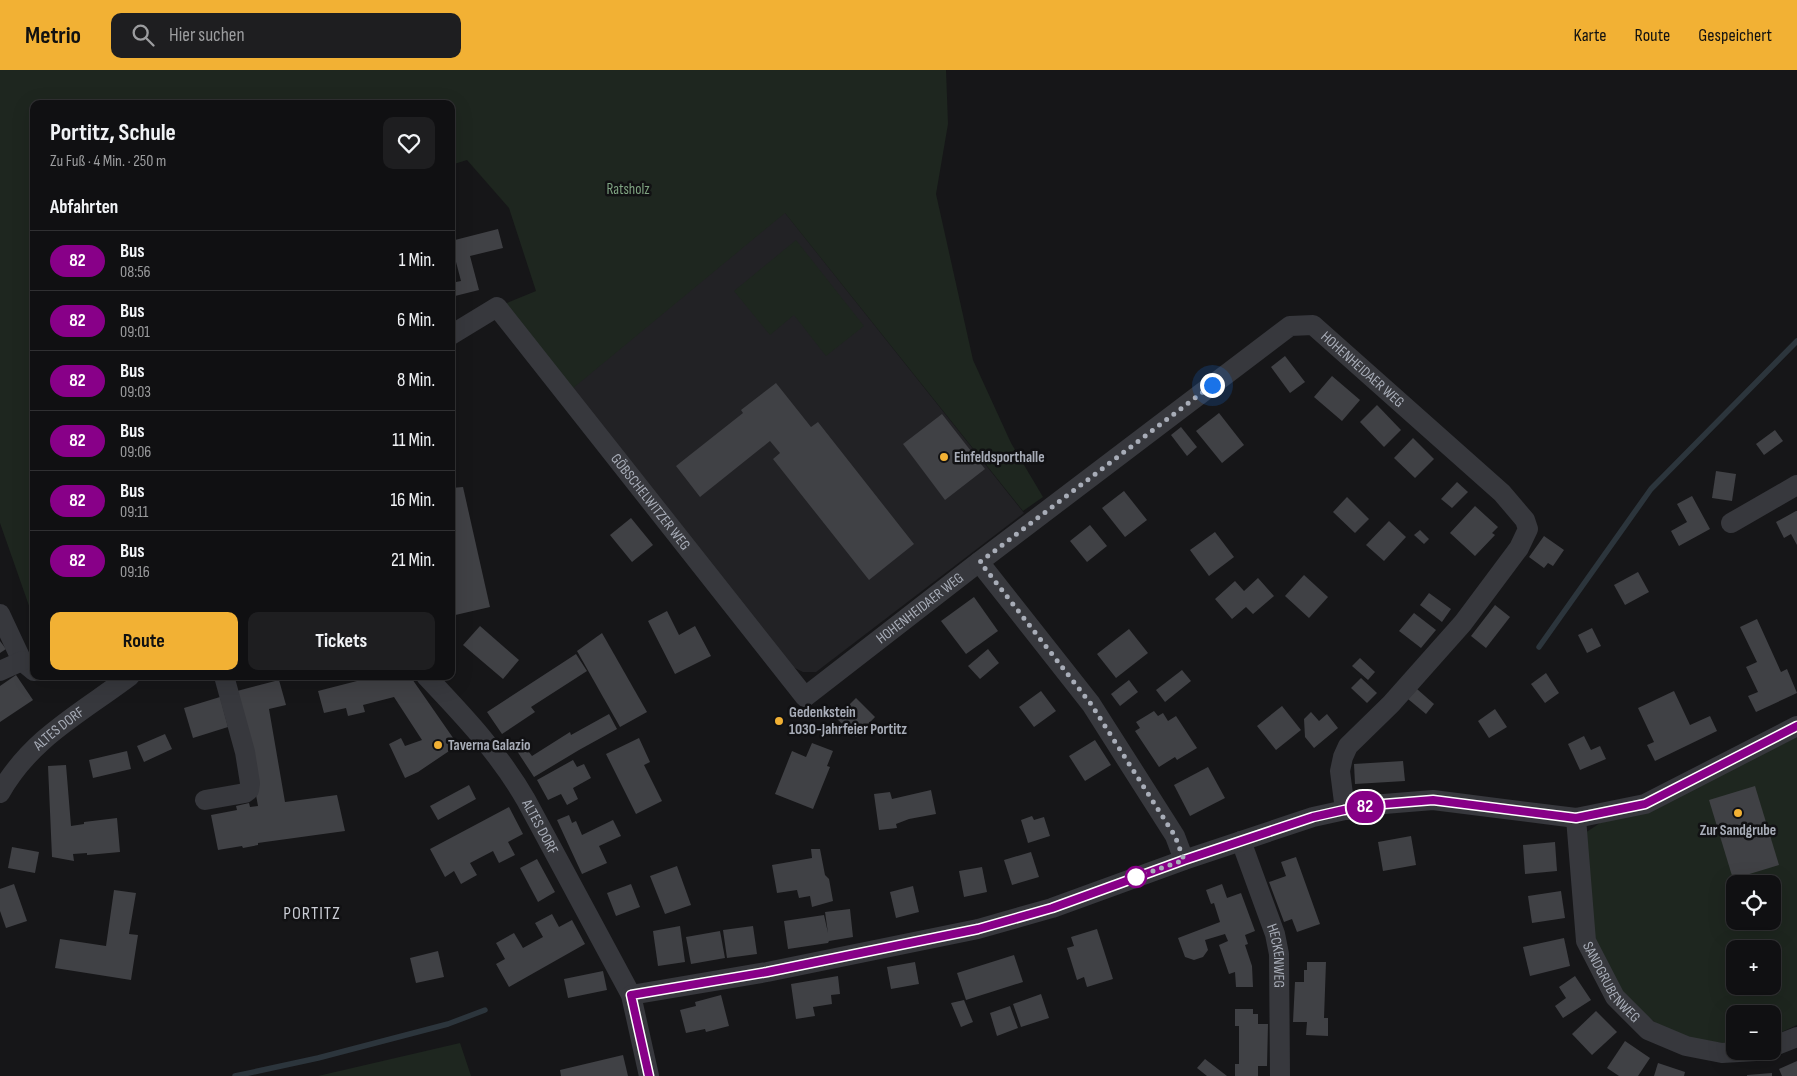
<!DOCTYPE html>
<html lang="de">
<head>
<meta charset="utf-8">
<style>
	body { margin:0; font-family:"Sofia Sans Condensed",sans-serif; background:#1e1e20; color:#f1f3f6; height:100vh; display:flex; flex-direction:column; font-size:19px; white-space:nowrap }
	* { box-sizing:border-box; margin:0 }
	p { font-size:16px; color:#9c9d9f }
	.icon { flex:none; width:28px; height:28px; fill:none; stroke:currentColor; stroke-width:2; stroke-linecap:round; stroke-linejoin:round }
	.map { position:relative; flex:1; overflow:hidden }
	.drawer { position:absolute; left:30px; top:30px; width:425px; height:580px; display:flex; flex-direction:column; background:#101012; border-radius:10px; box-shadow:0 5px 20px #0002,0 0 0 1px #303032 }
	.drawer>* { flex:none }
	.badge { padding:0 10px; border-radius:16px; font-size:18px; line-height:32px }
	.tools { position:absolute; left:1726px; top:805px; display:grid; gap:10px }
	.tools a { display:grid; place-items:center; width:55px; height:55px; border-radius:10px; background:#101012; box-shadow:0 5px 20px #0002,0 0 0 1px #303032; font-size:25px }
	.you { position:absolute; width:25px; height:25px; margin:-12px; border:4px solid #fff; border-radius:50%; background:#1a73e8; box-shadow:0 0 0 8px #1a73e833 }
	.map>.badge { position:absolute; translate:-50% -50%; box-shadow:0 0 0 2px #fff }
	h2 { padding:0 20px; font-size:19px; line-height:45px }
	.round { display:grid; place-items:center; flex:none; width:52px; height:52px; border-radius:10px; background:#1e1e20 }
	.overview { display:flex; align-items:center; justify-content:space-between; height:85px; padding:0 20px }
	h1 { font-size:24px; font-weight:700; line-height:38px }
	.cta { display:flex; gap:10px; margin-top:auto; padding:10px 20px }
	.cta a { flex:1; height:58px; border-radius:10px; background:#f2b134; color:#111; font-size:20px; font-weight:700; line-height:58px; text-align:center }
	.cta a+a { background:#1e1e20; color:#f1f3f6 }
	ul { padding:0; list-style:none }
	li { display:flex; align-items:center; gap:15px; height:60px; padding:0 20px; border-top:1px solid #303032 }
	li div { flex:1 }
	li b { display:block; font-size:19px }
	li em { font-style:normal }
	li .badge { min-width:55px; font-weight:700; text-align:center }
	header { display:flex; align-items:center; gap:30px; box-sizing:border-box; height:70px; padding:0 25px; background:#f2b134; color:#111 }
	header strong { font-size:24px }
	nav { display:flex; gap:28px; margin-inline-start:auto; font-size:18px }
	.search { width:350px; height:45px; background:#1e1e20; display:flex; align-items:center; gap:12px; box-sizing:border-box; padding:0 18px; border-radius:10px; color:#9c9d9f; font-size:19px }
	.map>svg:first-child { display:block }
	.built { fill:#222225 }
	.green { fill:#1e261f; fill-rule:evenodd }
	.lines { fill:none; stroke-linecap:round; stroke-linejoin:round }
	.stream { stroke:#2c353c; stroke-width:5.5 }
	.building { fill:#404145 }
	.minor { stroke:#37383d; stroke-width:20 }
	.line-casing { stroke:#fff; stroke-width:11 }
	.line { stroke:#808; stroke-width:8 }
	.walk { stroke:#a8adb8; stroke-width:5; stroke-dasharray:0 9 }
	.poi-dot { fill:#f2b134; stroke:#111113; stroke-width:2 }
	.stop-dot { fill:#fff; stroke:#808; stroke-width:2.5 }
	.labels { text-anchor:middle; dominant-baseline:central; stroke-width:5; stroke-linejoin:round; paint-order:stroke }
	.park-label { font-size:15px; fill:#7fa381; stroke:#111113 }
	.street-label { font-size:15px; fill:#a8adb8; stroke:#111113 }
	.poi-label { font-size:15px; font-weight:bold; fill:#a8adb8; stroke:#111113; text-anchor:start }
	.quarter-label { font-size:18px; letter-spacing:1px; fill:#c9ccd4; stroke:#111113 }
</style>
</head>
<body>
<header>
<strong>Metrio</strong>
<div class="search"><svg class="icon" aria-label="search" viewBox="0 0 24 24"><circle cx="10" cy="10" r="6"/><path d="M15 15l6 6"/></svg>Hier suchen</div>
<nav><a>Karte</a><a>Route</a><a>Gespeichert</a></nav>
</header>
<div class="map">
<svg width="1797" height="1006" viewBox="0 0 1797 1006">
	<rect width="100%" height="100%" fill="#161618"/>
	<path class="built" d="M 774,129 L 1024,443 L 816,602 L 803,602 L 791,596 L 508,240 Z"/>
	<g class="green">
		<path d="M 0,0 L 946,0 L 948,54 L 936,124 L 973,290 L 1011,373 L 1043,427 L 1023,441 L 785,143 L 566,324 L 497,237 L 536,221 L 509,138 L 467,90 L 451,95 L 451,34 L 34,34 L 34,550 L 0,453 Z"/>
		<path d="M 796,170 L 864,256 L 826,286 L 794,245 L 770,265 L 734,221 Z"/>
		<path d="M 1797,667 L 1797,955 L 1773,966 L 1772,944 L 1735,944 L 1735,975 L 1687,968 L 1661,957 L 1624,928 L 1593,872 L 1585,763 L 1600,753 L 1651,740 ZM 1735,814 L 1772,814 L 1772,851 L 1735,851 ZM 1735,879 L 1772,879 L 1772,916 L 1735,916 Z"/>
		<path d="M 460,973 L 471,1006 L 318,1006 Z"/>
	</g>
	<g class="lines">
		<g class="stream">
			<path d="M 1539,577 L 1651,419 L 1797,271"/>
			<path d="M 235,1006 L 318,988 L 448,954 L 485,940"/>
		</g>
	</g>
	<g class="building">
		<path d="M 498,159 L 503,178 L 470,186 L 479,220 L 451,227 L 451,213 L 461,211 L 455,188 L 451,190 L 451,171 Z"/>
		<path d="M 1285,286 L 1305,312 L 1290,323 L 1271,297 Z"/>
		<path d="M 1332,306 L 1360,330 L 1342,351 L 1314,327 Z"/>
		<path d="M 776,313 L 811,357 L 818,352 L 914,474 L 869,510 L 773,389 L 780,383 L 770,371 L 700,427 L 676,396 L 743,343 L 741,340 Z"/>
		<path d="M 1377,335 L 1401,360 L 1384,377 L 1360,352 Z"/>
		<path d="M 1219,343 L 1244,375 L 1222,393 L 1196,361 Z"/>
		<path d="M 942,344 L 985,399 L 945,430 L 903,374 Z"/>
		<path d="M 1181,357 L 1197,377 L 1187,386 L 1171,365 Z"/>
		<path d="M 1775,360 L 1783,371 L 1764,385 L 1756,374 Z"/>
		<path d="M 1413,368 L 1434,389 L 1415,408 L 1394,388 Z"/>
		<path d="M 1716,401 L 1736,404 L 1732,431 L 1712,428 Z"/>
		<path d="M 1457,412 L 1468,422 L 1452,438 L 1441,429 Z"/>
		<path d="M 463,417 L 490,537 L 451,546 L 451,418 Z"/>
		<path d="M 1124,421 L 1147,450 L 1125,467 L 1102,438 Z"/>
		<path d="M 1692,426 L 1710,459 L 1679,476 L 1671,461 L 1687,452 L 1677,434 Z"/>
		<path d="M 1347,427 L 1369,449 L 1355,463 L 1333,442 Z"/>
		<path d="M 1475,436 L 1498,457 L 1492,463 L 1495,465 L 1475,486 L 1450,463 Z"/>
		<path d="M 1796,441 L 1797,441 L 1797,475 L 1791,464 L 1784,468 L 1776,452 Z"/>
		<path d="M 631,448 L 653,475 L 632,492 L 610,465 Z"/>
		<path d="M 1389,451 L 1406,467 L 1384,491 L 1366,475 Z"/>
		<path d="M 1090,455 L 1107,476 L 1087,492 L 1070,471 Z"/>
		<path d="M 1420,460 L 1429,469 L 1424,474 L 1414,465 Z"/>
		<path d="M 1215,462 L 1234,487 L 1209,506 L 1190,480 Z"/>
		<path d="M 1544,466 L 1564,480 L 1553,496 L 1548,493 L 1544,498 L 1529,487 Z"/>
		<path d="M 1638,502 L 1649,522 L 1625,535 L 1614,515 Z"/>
		<path d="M 1304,505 L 1328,527 L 1309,548 L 1285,526 Z"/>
		<path d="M 1258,508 L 1274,526 L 1253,544 L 1246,537 L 1232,549 L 1215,529 L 1235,511 L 1244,521 Z"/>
		<path d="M 1429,523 L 1451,539 L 1442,552 L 1420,535 Z"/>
		<path d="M 974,527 L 998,561 L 966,584 L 941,551 Z"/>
		<path d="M 1495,535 L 1510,547 L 1486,578 L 1471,566 Z"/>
		<path d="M 667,541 L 679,565 L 695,556 L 711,586 L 675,604 L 648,551 Z"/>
		<path d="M 1414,543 L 1436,560 L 1421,578 L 1399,561 Z"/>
		<path d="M 1757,549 L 1781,602 L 1787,599 L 1797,623 L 1756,642 L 1748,626 L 1758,622 L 1746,597 L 1757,592 L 1740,557 Z"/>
		<path d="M 480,556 L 519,590 L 503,609 L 463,575 Z"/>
		<path d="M 1592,558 L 1601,576 L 1587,583 L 1578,565 Z"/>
		<path d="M 1129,559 L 1148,583 L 1116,608 L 1097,584 Z"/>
		<path d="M 602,563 L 647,642 L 620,657 L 577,581 Z"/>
		<path d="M 0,571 L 6,579 L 0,583 Z"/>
		<path d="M 988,579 L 999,593 L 980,609 L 968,596 Z"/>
		<path d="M 576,584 L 587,601 L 531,637 L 535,642 L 502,664 L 487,642 Z"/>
		<path d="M 1360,588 L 1375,602 L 1368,610 L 1352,596 Z"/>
		<path d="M 1182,600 L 1191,611 L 1165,632 L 1156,620 Z"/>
		<path d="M 1546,603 L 1559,623 L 1545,633 L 1531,614 Z"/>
		<path d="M 16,605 L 33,630 L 0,652 L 0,616 Z"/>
		<path d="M 366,606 L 410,606 L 458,675 L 418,702 L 405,708 L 389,674 L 401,668 L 405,676 L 422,670 L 394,627 L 363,635 L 365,642 L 348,646 L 346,638 L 324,643 L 318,621 L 357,611 L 356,609 Z"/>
		<path d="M 1361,608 L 1377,623 L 1367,633 L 1351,618 Z"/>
		<path d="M 279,610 L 286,635 L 269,639 L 285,732 L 337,725 L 345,761 L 265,772 L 258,773 L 258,775 L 243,778 L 242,776 L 218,780 L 211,745 L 237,740 L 236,736 L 249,733 L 250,737 L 258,736 L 237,621 Z"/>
		<path d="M 1129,610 L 1138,622 L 1120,636 L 1111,624 Z"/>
		<path d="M 1417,619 L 1434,634 L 1426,644 L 1408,629 Z"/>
		<path d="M 1041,621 L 1056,641 L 1034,657 L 1019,637 Z"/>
		<path d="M 1674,621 L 1690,655 L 1710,646 L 1717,661 L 1655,691 L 1647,675 L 1654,672 L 1638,638 Z"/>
		<path d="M 220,627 L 228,657 L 193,668 L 184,638 Z"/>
		<path d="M 856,628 L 875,647 L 856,667 L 836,648 Z"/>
		<path d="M 1282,636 L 1301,660 L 1276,680 L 1257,656 Z"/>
		<path d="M 1495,639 L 1507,657 L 1489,668 L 1478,651 Z"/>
		<path d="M 1154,641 L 1158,646 L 1163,643 L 1168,651 L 1176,646 L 1197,678 L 1177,690 L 1175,687 L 1159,697 L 1135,661 L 1140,658 L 1136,652 Z"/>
		<path d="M 1311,642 L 1319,651 L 1327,644 L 1338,658 L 1314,678 L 1305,667 L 1304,649 Z"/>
		<path d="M 609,644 L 617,659 L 579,680 L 534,707 L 517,681 L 525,677 L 532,686 L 570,662 L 571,665 Z"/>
		<path d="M 165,664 L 172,679 L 144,692 L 137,676 Z"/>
		<path d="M 1584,666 L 1591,680 L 1600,676 L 1606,689 L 1580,700 L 1568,674 Z"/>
		<path d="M 639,668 L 650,692 L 644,695 L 662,731 L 636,744 L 606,684 Z"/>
		<path d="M 1095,670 L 1111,695 L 1085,711 L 1069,686 Z"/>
		<path d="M 812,673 L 833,681 L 827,696 L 830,697 L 813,739 L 775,724 L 792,681 L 806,687 Z"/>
		<path d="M 127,681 L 131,699 L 93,708 L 89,690 Z"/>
		<path d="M 573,690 L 577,697 L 584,694 L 591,708 L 573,718 L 578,729 L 567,735 L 561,724 L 548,730 L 537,710 Z"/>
		<path d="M 1403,691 L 1405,711 L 1355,714 L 1354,694 Z"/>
		<path d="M 66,695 L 71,756 L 84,754 L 84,752 L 117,748 L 120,782 L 87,785 L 87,783 L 73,784 L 74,791 L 52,787 L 48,696 Z"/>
		<path d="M 1208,697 L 1225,728 L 1190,746 L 1174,715 Z"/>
		<path d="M 469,715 L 476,729 L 438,750 L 430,736 Z"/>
		<path d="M 1755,716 L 1779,795 L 1733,809 L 1709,730 Z"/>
		<path d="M 931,720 L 936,744 L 909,749 L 896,754 L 897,758 L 879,760 L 874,724 L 890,722 L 892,729 Z"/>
		<path d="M 509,737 L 523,764 L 508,772 L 515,785 L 499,793 L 493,781 L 470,793 L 477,805 L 461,814 L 454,801 L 445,807 L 430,779 Z"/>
		<path d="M 569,745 L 572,753 L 576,751 L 582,765 L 613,750 L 621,766 L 599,776 L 607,793 L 582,804 L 557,750 Z"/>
		<path d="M 1032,746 L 1034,750 L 1044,747 L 1050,766 L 1028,773 L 1021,750 Z"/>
		<path d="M 1411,766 L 1416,795 L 1383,801 L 1378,772 Z"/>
		<path d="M 1555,772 L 1557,801 L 1525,804 L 1523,775 Z"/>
		<path d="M 12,777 L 39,782 L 35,803 L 8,798 Z"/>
		<path d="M 811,779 L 820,779 L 825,805 L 829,809 L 833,831 L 812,837 L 810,826 L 799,828 L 797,820 L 777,823 L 772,795 L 812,788 Z"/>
		<path d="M 1031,782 L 1039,807 L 1012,815 L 1004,790 Z"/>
		<path d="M 1296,787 L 1320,854 L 1297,862 L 1292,849 L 1284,852 L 1269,812 L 1286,806 L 1281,792 Z"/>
		<path d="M 537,789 L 555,822 L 538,832 L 520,798 Z"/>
		<path d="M 677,796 L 691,835 L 665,844 L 650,806 Z"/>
		<path d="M 982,797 L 987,822 L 964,827 L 959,801 Z"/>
		<path d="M 14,814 L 27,851 L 6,858 L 0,841 L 0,819 Z"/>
		<path d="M 631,814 L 640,837 L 616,846 L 607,823 Z"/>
		<path d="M 1222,814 L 1227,828 L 1241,823 L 1255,861 L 1245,865 L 1248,874 L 1245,875 L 1252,896 L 1253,917 L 1236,917 L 1235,902 L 1229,904 L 1219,875 L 1228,871 L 1225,864 L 1205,870 L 1208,880 L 1203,887 L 1194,890 L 1185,887 L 1178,868 L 1220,852 L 1214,833 L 1211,834 L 1206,820 Z"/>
		<path d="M 913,816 L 919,842 L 896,848 L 890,822 Z"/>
		<path d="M 114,820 L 136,823 L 129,864 L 138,865 L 131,910 L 55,898 L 60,869 L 106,876 Z"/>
		<path d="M 1561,821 L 1565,848 L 1532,853 L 1528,826 Z"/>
		<path d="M 850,839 L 853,867 L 829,871 L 828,873 L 788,879 L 784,851 L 824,845 L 828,863 L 825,842 Z"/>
		<path d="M 552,844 L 559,857 L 572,850 L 585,874 L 509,917 L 496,894 L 505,889 L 496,873 L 514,863 L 523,878 L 543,867 L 535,853 Z"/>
		<path d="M 680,856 L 685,892 L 658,896 L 653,861 Z"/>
		<path d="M 753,856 L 757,884 L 727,888 L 723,860 Z"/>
		<path d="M 1097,859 L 1113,909 L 1087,917 L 1084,907 L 1077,910 L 1067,878 L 1074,876 L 1071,867 Z"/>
		<path d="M 720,861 L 725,888 L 691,894 L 686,867 Z"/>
		<path d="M 1564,868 L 1570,896 L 1530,906 L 1523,877 Z"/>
		<path d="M 438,881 L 444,907 L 416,913 L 410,888 Z"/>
		<path d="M 1014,885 L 1023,912 L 966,930 L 957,903 Z"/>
		<path d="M 915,892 L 919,914 L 891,919 L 887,897 Z"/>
		<path d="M 1307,892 L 1326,892 L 1324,948 L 1328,948 L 1328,966 L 1306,965 L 1307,952 L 1293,952 L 1295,912 L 1304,912 L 1304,900 L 1307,900 Z"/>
		<path d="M 603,901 L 607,920 L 568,928 L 564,909 Z"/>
		<path d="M 838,906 L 840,924 L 831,925 L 832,934 L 813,937 L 815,946 L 796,949 L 791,914 Z"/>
		<path d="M 1575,906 L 1591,930 L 1563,948 L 1555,936 L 1566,928 L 1559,917 Z"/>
		<path d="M 1041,924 L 1049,948 L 1021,957 L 1013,934 Z"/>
		<path d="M 721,925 L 729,956 L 706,962 L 705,959 L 686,963 L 680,940 L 696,936 L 695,932 Z"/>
		<path d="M 964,930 L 973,952 L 961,957 L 951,933 Z"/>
		<path d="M 1010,936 L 1018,958 L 997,966 L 990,943 Z"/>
		<path d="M 1235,939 L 1253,939 L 1253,944 L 1258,944 L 1258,954 L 1268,954 L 1267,996 L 1258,996 L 1258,1006 L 1235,1006 L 1235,994 L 1239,994 L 1239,956 L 1235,956 Z"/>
		<path d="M 1596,941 L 1617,962 L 1592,985 L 1572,964 Z"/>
		<path d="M 1625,971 L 1650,988 L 1638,1006 L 1619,1006 L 1607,998 Z"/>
		<path d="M 623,985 L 628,1006 L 561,1006 L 560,1000 Z"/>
		<path d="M 1205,989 L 1227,1006 L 1207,1006 L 1197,998 Z"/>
		<path d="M 1797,991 L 1797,1006 L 1782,1006 L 1779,999 Z"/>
		<path d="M 1658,993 L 1685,1002 L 1684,1006 L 1654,1006 Z"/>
		<path d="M 1772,1003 L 1772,1006 L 1747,1006 L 1747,1005 Z"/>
	</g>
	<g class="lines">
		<g class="minor">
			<path id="s1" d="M 451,265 L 497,237 L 805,627 L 979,492 L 1290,256 L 1313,255 L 1502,423 L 1525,450 L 1528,459 L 1519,478 L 1463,553 L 1391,634 L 1348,676 L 1343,687 L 1340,701 L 1345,740"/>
			<path d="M 1731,453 L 1797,415"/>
			<path d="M 979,492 L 1091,634 L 1175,766 L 1184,790"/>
			<path d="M 0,544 L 22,591 L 34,601"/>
			<path d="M 0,601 L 22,591"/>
			<path id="s2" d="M 426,606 C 463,645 499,683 526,730 L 631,925 L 649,1006"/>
			<path id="s3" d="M 0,723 C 31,668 81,643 130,606"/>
			<path d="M 205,730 L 245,723 L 249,720 L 250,713 L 245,682 L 224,606"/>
			<path id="s4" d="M 1576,748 L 1586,871 L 1615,927 L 1648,960 L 1686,976 L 1722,983 L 1756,981"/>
			<path id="s5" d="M 1241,771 L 1275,864 L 1279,884 L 1280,1006"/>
			<path d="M 631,925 L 767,902 L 978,859 L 1052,838 L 1184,790 L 1313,747 L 1345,740 L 1384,734 L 1433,730 L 1576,748 L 1645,734 L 1797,656"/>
			<path d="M 1772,977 L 1797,967"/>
		</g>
	</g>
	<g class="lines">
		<defs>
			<path id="line" d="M 649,1006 L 631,925 L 767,902 L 978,859 L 1052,838 L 1184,790 L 1313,747 L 1344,740 L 1384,734 L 1433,730 L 1576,748 L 1645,734 L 1797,656"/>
		</defs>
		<use href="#line" class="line-casing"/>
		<use href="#line" class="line"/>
		<path class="walk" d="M 1136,807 L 1184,790 L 1175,766 L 1091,634 L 980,492 L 1212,315"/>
	</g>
	<g class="poi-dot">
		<circle cx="944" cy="387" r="5"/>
		<circle cx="779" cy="651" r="5"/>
		<circle cx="438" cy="675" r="5"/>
		<circle cx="1738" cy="743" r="5"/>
	</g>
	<circle class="stop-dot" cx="1136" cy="807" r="10"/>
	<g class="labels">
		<g class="park-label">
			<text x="628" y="119">Ratsholz</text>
		</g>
		<g class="street-label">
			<text stroke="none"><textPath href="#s1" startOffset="1251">HOHENHEIDAER WEG</textPath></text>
			<text stroke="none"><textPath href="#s1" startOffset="302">GÖBSCHELWITZER WEG</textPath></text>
			<text stroke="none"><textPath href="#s1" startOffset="696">HOHENHEIDAER WEG</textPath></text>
			<text stroke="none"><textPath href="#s3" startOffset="88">ALTES DORF</textPath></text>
			<text stroke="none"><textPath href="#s2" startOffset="190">ALTES DORF</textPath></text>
			<text stroke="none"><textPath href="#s5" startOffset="121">HECKENWEG</textPath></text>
			<text stroke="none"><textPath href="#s4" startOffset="172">SANDGRUBENWEG</textPath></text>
		</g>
		<g class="poi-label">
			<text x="954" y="387">Einfeldsporthalle</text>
			<text x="789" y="642">Gedenkstein<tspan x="789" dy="17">1030-Jahrfeier Portitz</tspan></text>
			<text x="448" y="675">Taverna Galazio</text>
			<text x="1738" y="760" text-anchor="middle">Zur Sandgrube</text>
		</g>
		<g class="quarter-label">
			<text x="312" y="843">PORTITZ</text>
		</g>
	</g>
</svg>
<div class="tools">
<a><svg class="icon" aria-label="locate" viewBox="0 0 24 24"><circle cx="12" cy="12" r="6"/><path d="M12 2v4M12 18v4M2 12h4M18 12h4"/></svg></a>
<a>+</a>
<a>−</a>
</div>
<div class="you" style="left:1212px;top:315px"></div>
<b class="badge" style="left:1365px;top:737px;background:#808;color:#fff">82</b>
<section class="drawer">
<div class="overview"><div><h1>Portitz, Schule</h1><p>Zu Fuß · 4 Min. · 250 m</p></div><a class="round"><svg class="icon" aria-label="heart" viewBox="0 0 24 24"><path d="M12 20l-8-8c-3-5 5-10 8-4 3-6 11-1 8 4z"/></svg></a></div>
<h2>Abfahrten</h2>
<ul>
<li><span class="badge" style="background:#808;color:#fff">82</span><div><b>Bus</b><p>08:56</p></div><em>1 Min.</em></li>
<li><span class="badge" style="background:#808;color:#fff">82</span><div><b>Bus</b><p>09:01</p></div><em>6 Min.</em></li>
<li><span class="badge" style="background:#808;color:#fff">82</span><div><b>Bus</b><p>09:03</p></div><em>8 Min.</em></li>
<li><span class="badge" style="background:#808;color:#fff">82</span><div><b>Bus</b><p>09:06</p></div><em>11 Min.</em></li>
<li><span class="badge" style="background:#808;color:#fff">82</span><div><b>Bus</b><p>09:11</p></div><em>16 Min.</em></li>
<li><span class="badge" style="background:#808;color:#fff">82</span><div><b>Bus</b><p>09:16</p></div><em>21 Min.</em></li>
</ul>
<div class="cta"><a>Route</a><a>Tickets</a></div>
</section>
</div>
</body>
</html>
